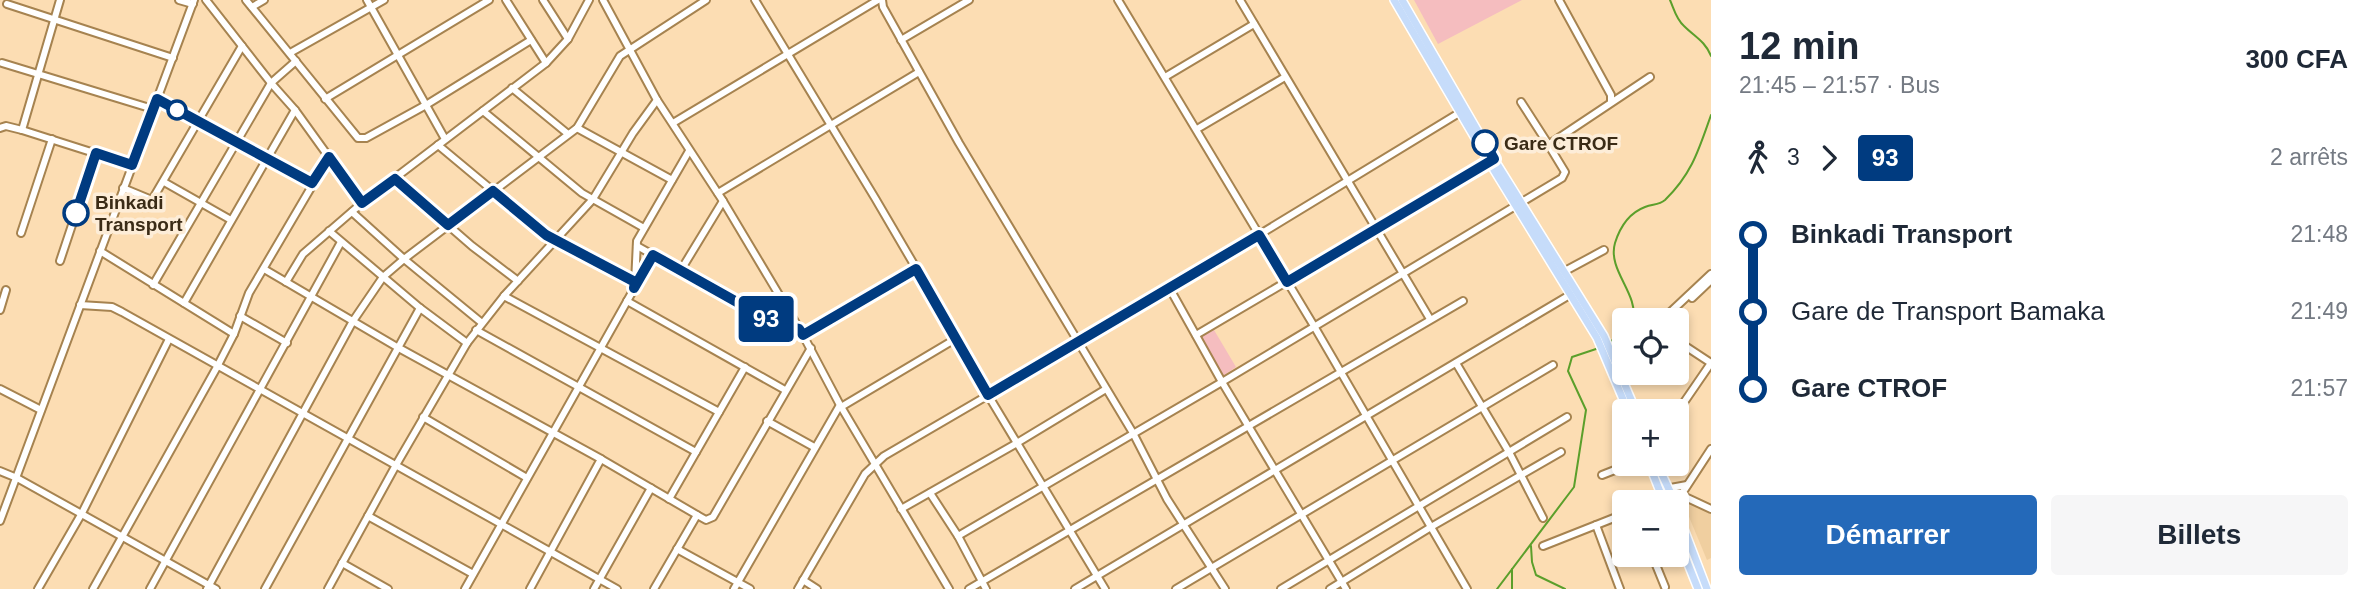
<!DOCTYPE html>
<html lang="fr">
<head>
<meta charset="utf-8">
<style>
	body { margin:0; font-family:Helvetica,sans-serif; background:#f6f6f7; color:#1f2937; height:100vh; display:flex; flex-direction:column; font-size:26px; white-space:nowrap }
	* { box-sizing:border-box; margin:0 }
	p { font-size:23px; color:#747a83 }
	.icon { flex:none; width:38px; height:38px; fill:none; stroke:currentColor; stroke-width:2; stroke-linecap:round; stroke-linejoin:round }
	.map { position:relative; flex:1; overflow:hidden }
	.drawer { display:flex; flex-direction:column; background:#fff; width:665px }
	.drawer>* { flex:none }
	.badge { padding:0 14px; border-radius:5px; font-size:24px; line-height:46px }
	.buttons { position:absolute; left:1612px; top:308px; display:grid; gap:14px }
	.buttons a { display:grid; place-items:center; width:77px; height:77px; border-radius:7px; background:#fff; box-shadow:0 4px 10px #0003; font-size:35px }
	.map>.badge { position:absolute; translate:-50% -50%; box-shadow:0 0 0 4px #fff }
	.legs { display:flex; align-items:center; gap:10px; height:77px; padding:0 28px; font-size:23px }
	.legs p { margin-inline-start:auto }
	.head { display:flex; align-items:center; justify-content:space-between; height:119px; padding:0 28px }
	h1 { font-size:38px; font-weight:700; line-height:52px }
	.action { display:flex; gap:14px; margin-top:auto; padding:14px 28px }
	.action a { flex:1; height:80px; border-radius:7px; background:#2469b9; color:#fff; font-size:28px; font-weight:700; line-height:80px; text-align:center }
	.action a+a { background:#f6f6f7; color:#1f2937 }
	ul { padding:0 28px; list-style:none }
	li { display:flex; align-items:center; gap:24px; height:77px; font-size:26px }
	li i { display:grid; place-items:center; width:10px; height:100%; margin:0 9px; background:currentColor }
	li i::after { content:''; width:18px; height:18px; margin:-9px; border:5px solid; border-radius:50%; background:#fff }
	li p { margin-inline-start:auto }
	li:first-child i { background:linear-gradient(#0000 50%,currentColor 0) }
	li:last-child i { background:linear-gradient(currentColor 50%,#0000 0) }
	main { display:flex; flex:1; min-height:0 }
	.map>svg:first-child { display:block }
	.built { fill:#f0cfa0 }
	.green { fill:#f5bdbf }
	.lines { fill:none; stroke-linecap:round; stroke-linejoin:round }
	.stream { stroke:#5b9f2b; stroke-width:2 }
	.minor-casing { stroke:#a68350; stroke-width:10 }
	.major-casing { stroke:#fff; stroke-width:10 }
	.minor { stroke:#fff; stroke-width:6 }
	.major { stroke:#c6dcfa; stroke-width:7 }
	.line-1-casing { stroke:#fff; stroke-width:16 }
	.line-1 { stroke:#003b80; stroke-width:10 }
	.stop-1-dot { fill:#fff; stroke:#003b80; stroke-width:3.5 }
	.labels { text-anchor:middle; dominant-baseline:central; stroke-width:7; stroke-linejoin:round; paint-order:stroke }
	.stop-label { font-size:19px; font-weight:bold; fill:#3a2b16; stroke:#fdedd8; text-anchor:start }
</style>
</head>
<body>
<main>
<div class="map">
<svg width="1711" height="589" viewBox="0 0 1711 589">
	<rect width="100%" height="100%" fill="#fcddb3"/>
	<path class="built" d="M 1682,500 L 1711,514 L 1711,558 L 1707,560 Z"/>
	<g class="green">
		<path d="M 1414,0 L 1522,0 L 1438,44 Z"/>
		<path d="M 1214,330 L 1236,367 L 1223,376 L 1201,337 Z"/>
	</g>
	<g class="lines">
		<g class="stream">
			<path d="M 1670,0 C 1674,9 1676,19 1684,26 C 1695,37 1705,41 1711,56"/>
			<path d="M 1633,320 C 1639,294 1607,270 1615,243 C 1620,227 1629,213 1645,207 C 1653,204 1659,205 1665,200 C 1692,174 1699,149 1711,115"/>
			<path d="M 1610,342 L 1624,331"/>
			<path d="M 1531,546 L 1532,562 L 1536,575 L 1565,589"/>
			<path d="M 1497,589 L 1574,487 L 1586,410 L 1568,371 L 1572,357 L 1599,348"/>
			<path d="M 1512,589 L 1512,569"/>
		</g>
		<defs>
			<g id="minor">
				<path d="M 179,0 L 193,4"/>
				<path d="M 206,0 L 271,83 L 295,110 L 362,203"/>
				<path d="M 246,0 L 358,138 L 366,138 L 426,105 L 531,40"/>
				<path d="M 367,0 L 445,139"/>
				<path d="M 506,0 L 546,63"/>
				<path d="M 543,0 L 568,39"/>
				<path d="M 603,0 L 657,100 L 723,201 L 803,335 L 840,405 L 949,589"/>
				<path d="M 755,0 L 875,198 L 957,338 L 988,395 L 1105,589"/>
				<path d="M 882,0 L 883,7 L 959,143 L 1133,433 L 1167,499 L 1225,589"/>
				<path d="M 1118,0 L 1314,326 L 1467,589"/>
				<path d="M 1240,0 L 1430,319"/>
				<path d="M 1559,0 L 1611,95 L 1611,102"/>
				<path d="M 7,4 L 173,58"/>
				<path d="M 252,7 L 264,0"/>
				<path d="M 901,40 L 969,0"/>
				<path d="M 290,53 L 384,0"/>
				<path d="M 2,63 L 153,109"/>
				<path d="M 1165,77 L 1254,24"/>
				<path d="M 512,88 L 568,134"/>
				<path d="M 157,99 L 312,183"/>
				<path d="M 325,99 L 489,0"/>
				<path d="M 1521,102 L 1550,147"/>
				<path d="M 483,111 L 582,193 L 644,228"/>
				<path d="M 673,123 L 878,0"/>
				<path d="M 0,128 L 6,126 L 22,130 L 132,165"/>
				<path d="M 577,128 L 672,180"/>
				<path d="M 1197,129 L 1285,77"/>
				<path d="M 22,130 L 60,0"/>
				<path d="M 438,145 L 546,235 L 635,282"/>
				<path d="M 395,179 L 472,246 L 518,281"/>
				<path d="M 164,182 L 231,220"/>
				<path d="M 123,188 L 152,200 L 242,46"/>
				<path d="M 718,193 L 919,72"/>
				<path d="M 352,212 L 404,259 L 482,323"/>
				<path d="M 329,231 L 420,308 L 467,343"/>
				<path d="M 21,233 L 52,139"/>
				<path d="M 637,246 L 776,324 L 799,329"/>
				<path d="M 100,251 L 234,334"/>
				<path d="M 60,261 L 96,153"/>
				<path d="M 264,269 L 397,347 L 601,459 L 530,589"/>
				<path d="M 681,270 L 723,201"/>
				<path d="M 1565,271 L 1604,250"/>
				<path d="M 286,282 L 303,254 L 362,203 L 546,63 L 568,39 L 589,0"/>
				<path d="M 635,283 L 637,241 L 689,151"/>
				<path d="M 153,285 L 271,83 L 296,61"/>
				<path d="M 1170,289 L 1222,382 L 1346,589"/>
				<path d="M 504,296 L 719,412"/>
				<path d="M 1692,298 L 1711,280"/>
				<path d="M 627,301 L 785,390"/>
				<path d="M 184,303 L 295,110"/>
				<path d="M 80,305 L 112,307 L 122,312 L 617,589"/>
				<path d="M 0,310 L 6,290"/>
				<path d="M 240,316 L 287,343"/>
				<path d="M 1662,320 L 1711,274"/>
				<path d="M 476,330 L 696,452"/>
				<path d="M 803,335 L 917,269"/>
				<path d="M 1196,335 L 1493,160"/>
				<path d="M 1676,340 L 1711,363"/>
				<path d="M 1456,363 L 1509,452 L 1543,518"/>
				<path d="M 1611,364 L 1624,353"/>
				<path d="M 0,389 L 41,410"/>
				<path d="M 841,407 L 957,338"/>
				<path d="M 1676,414 L 1711,363"/>
				<path d="M 423,417 L 527,478"/>
				<path d="M 767,421 L 814,447"/>
				<path d="M 601,459 L 697,515"/>
				<path d="M 0,471 L 17,478 L 216,589"/>
				<path d="M 1602,475 L 1630,464"/>
				<path d="M 1665,489 L 1687,485"/>
				<path d="M 930,493 L 958,536 L 986,589"/>
				<path d="M 1681,495 L 1711,509"/>
				<path d="M 669,499 L 745,367"/>
				<path d="M 1654,502 L 1663,499"/>
				<path d="M 1672,502 L 1681,495 L 1711,449"/>
				<path d="M 901,509 L 1017,443 L 1106,389"/>
				<path d="M 368,516 L 473,574"/>
				<path d="M 0,521 L 194,0"/>
				<path d="M 1596,525 L 1620,589"/>
				<path d="M 958,536 L 1222,382 L 1562,178 L 1565,172 L 1551,149 L 1551,143 L 1650,77"/>
				<path d="M 1543,546 L 1624,514"/>
				<path d="M 677,549 L 750,589"/>
				<path d="M 1652,555 L 1665,587"/>
				<path d="M 342,563 L 388,589"/>
				<path d="M 803,580 L 817,589"/>
				<path d="M 38,589 L 82,513 L 169,339"/>
				<path d="M 93,589 L 217,367 L 234,334 L 249,293 L 329,157"/>
				<path d="M 150,589 L 341,242"/>
				<path d="M 207,589 L 353,321 L 383,277 L 404,259 L 577,128 L 620,56 L 706,0"/>
				<path d="M 265,589 L 420,308"/>
				<path d="M 328,589 L 396,465 L 467,343 L 504,296 L 593,199 L 633,133 L 657,100"/>
				<path d="M 465,589 L 653,255"/>
				<path d="M 594,589 L 651,488"/>
				<path d="M 654,589 L 697,515 L 706,520 L 713,517 L 811,348"/>
				<path d="M 734,589 L 840,405"/>
				<path d="M 798,589 L 865,474 L 884,456 L 1170,289 L 1464,110"/>
				<path d="M 969,589 L 1463,301"/>
				<path d="M 1075,589 L 1573,293"/>
				<path d="M 1176,589 L 1553,365"/>
				<path d="M 1281,589 L 1567,417"/>
				<path d="M 1330,589 L 1431,527 L 1561,452"/>
			</g>
			<g id="major">
				<path d="M 1394,0 L 1489,162 L 1597,338 L 1628,411"/>
				<path d="M 1402,0 L 1494,159 L 1604,336 L 1636,411"/>
				<path d="M 1649,464 L 1664,502"/>
				<path d="M 1657,464 L 1675,502"/>
				<path d="M 1676,508 L 1707,589"/>
				<path d="M 1676,534 L 1698,589"/>
			</g>
		</defs>
		<use href="#minor" class="minor-casing"/>
		<use href="#major" class="major-casing"/>
		<use href="#minor" class="minor"/>
		<use href="#major" class="major"/>
	</g>
	<g class="lines">
		<defs>
			<path id="line-1" d="M 76,213 L 96,153 L 132,165 L 157,99 L 312,183 L 329,157 L 362,203 L 395,179 L 448,225 L 493,191 L 546,235 L 635,282 L 634,288 L 653,255 L 776,324 L 799,329 L 803,335 L 916,269 L 988,395 L 1259,235 L 1287,282 L 1494,159 L 1485,143"/>
		</defs>
		<use href="#line-1" class="line-1-casing"/>
		<use href="#line-1" class="line-1"/>
	</g>
	<g class="stop-1-dot">
		<circle cx="177" cy="110" r="9"/>
		<circle cx="1485" cy="143" r="12"/>
		<circle cx="76" cy="213" r="12"/>
	</g>
	<g class="labels">
		<g class="stop-label">
			<text x="1504" y="143">Gare CTROF</text>
			<text x="95" y="202">Binkadi<tspan x="95" dy="22">Transport</tspan></text>
		</g>
	</g>
</svg>
<div class="buttons">
<a><svg class="icon" aria-label="locate" viewBox="0 0 24 24"><circle cx="12" cy="12" r="6"/><path d="M12 2v4M12 18v4M2 12h4M18 12h4"/></svg></a>
<a>+</a>
<a>−</a>
</div>
<b class="badge" style="left:766px;top:319px;background:#003b80;color:#fff">93</b>
</div>
<section class="drawer">
<div class="head"><div><h1>12 min</h1><p>21:45 – 21:57 · Bus</p></div><b>300 CFA</b></div>
<div class="legs"><svg class="icon" aria-label="walk" viewBox="0 0 24 24"><circle cx="13" cy="4" r="2"/><path d="M13 8l-2 6 4 7M11 14l-3 7M7 12l3-4h3l4 4"/></svg>3<svg class="icon" aria-label="forward" viewBox="0 0 24 24"><path d="M9 5l7 7-7 7"/></svg><b class="badge" style="background:#003b80;color:#fff">93</b><p>2 arrêts</p></div>
<ul>
<li><i style="color:#003b80"></i><b>Binkadi Transport</b><p>21:48</p></li>
<li><i style="color:#003b80"></i><span>Gare de Transport Bamaka</span><p>21:49</p></li>
<li><i style="color:#003b80"></i><b>Gare CTROF</b><p>21:57</p></li>
</ul>
<div class="action"><a>Démarrer</a><a>Billets</a></div>
</section>
</main>
</body>
</html>
